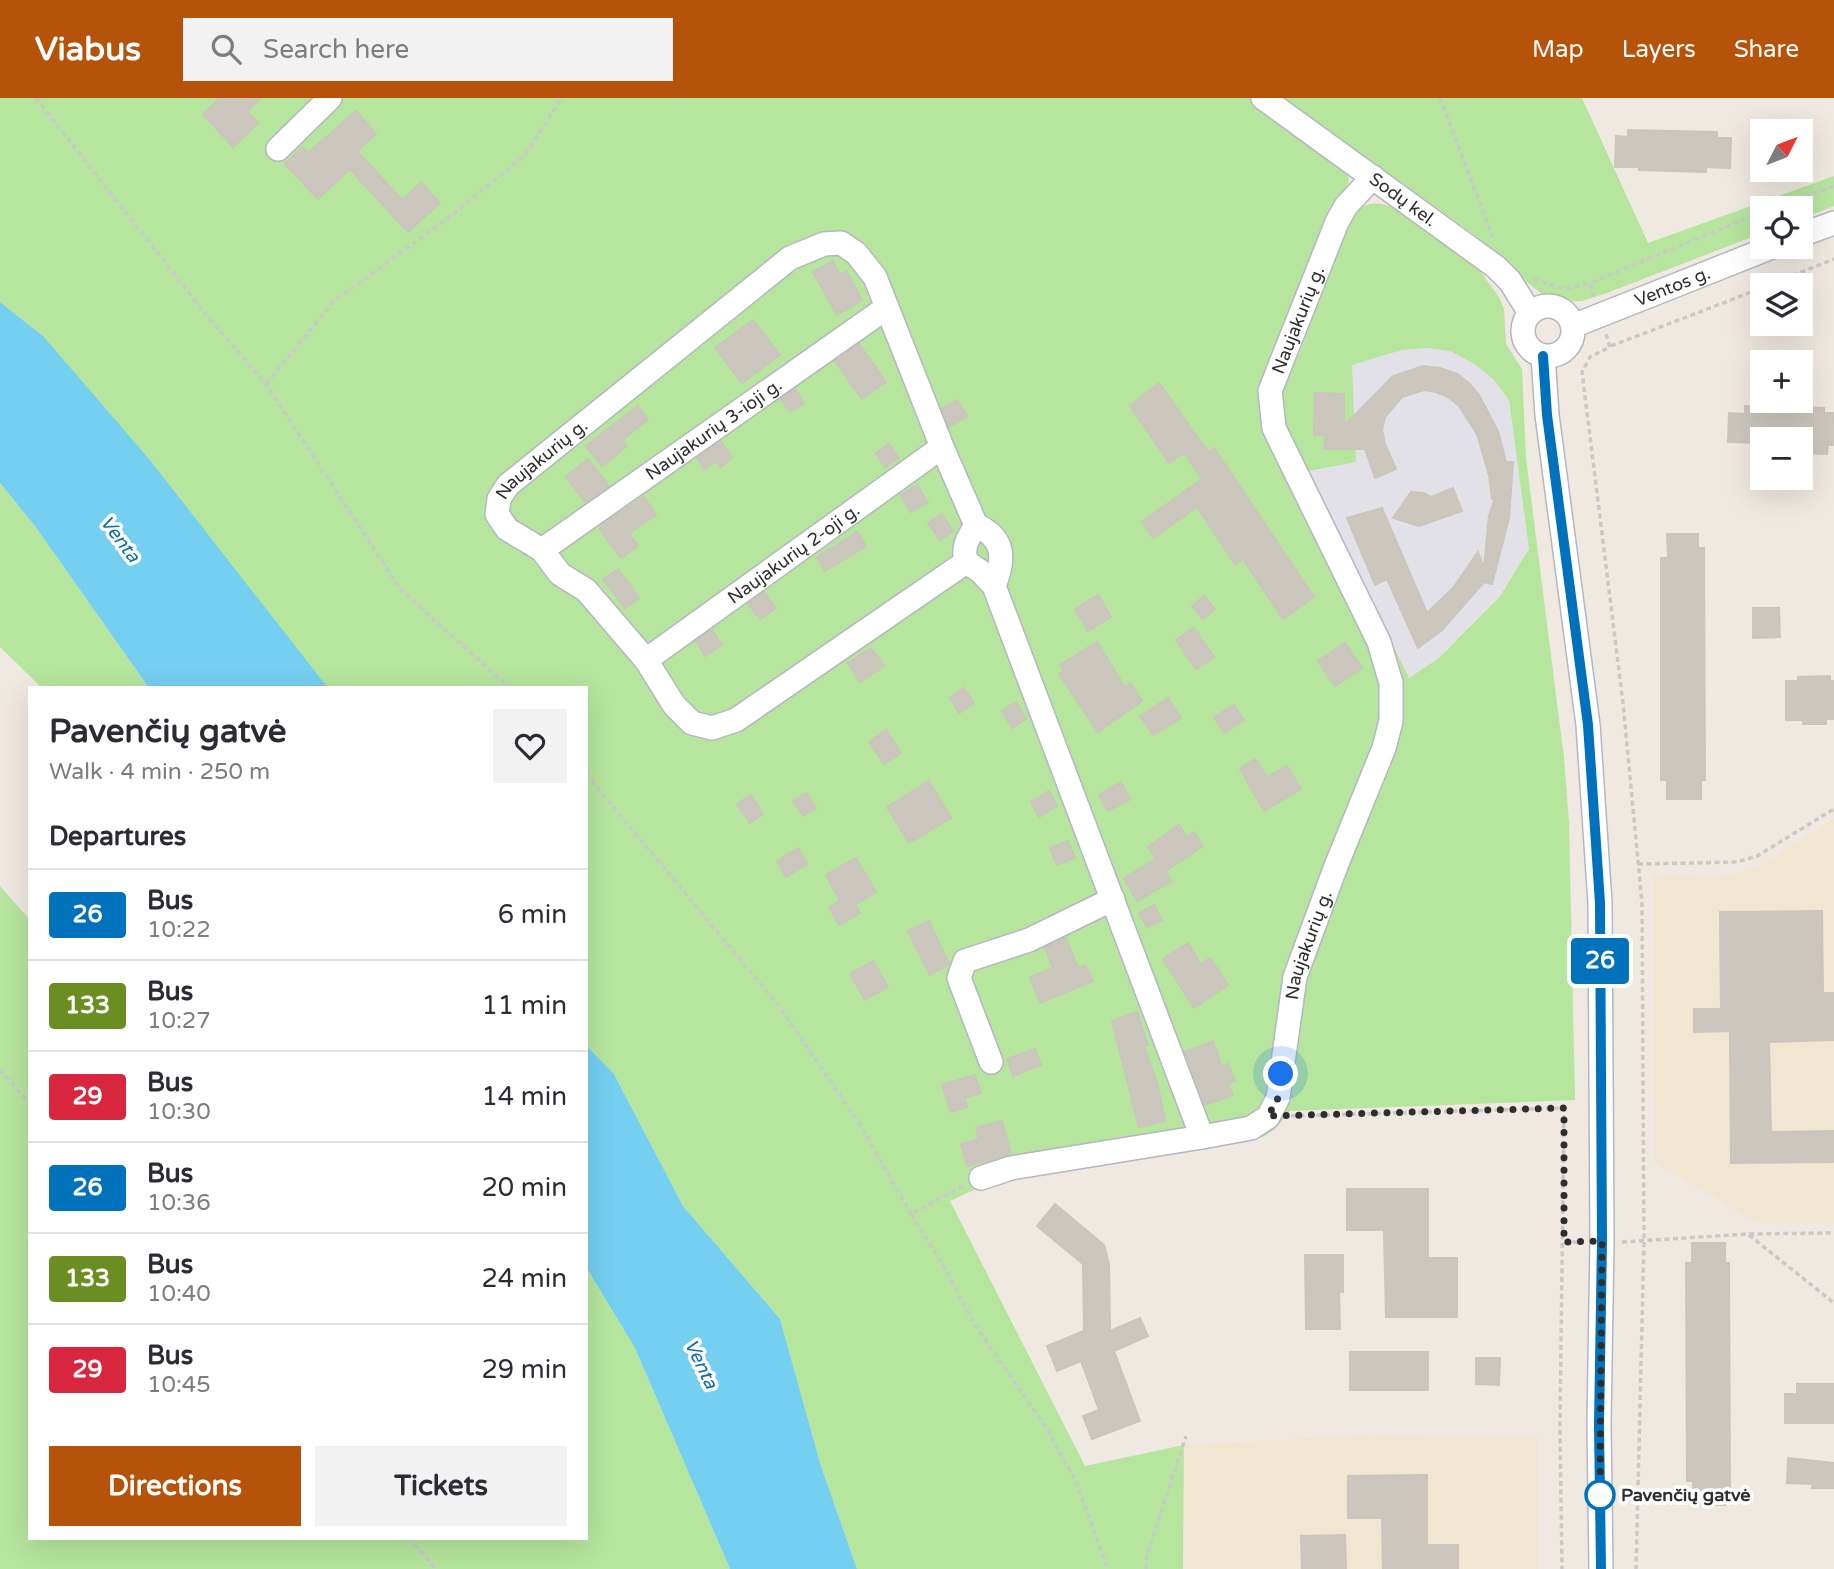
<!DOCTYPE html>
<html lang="en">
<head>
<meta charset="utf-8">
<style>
	body { margin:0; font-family:"Varela Round",sans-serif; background:#f2f2f3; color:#2b2b33; height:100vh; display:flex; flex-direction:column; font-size:26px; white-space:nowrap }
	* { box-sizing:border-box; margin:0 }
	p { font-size:23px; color:#7c7c81 }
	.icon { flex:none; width:38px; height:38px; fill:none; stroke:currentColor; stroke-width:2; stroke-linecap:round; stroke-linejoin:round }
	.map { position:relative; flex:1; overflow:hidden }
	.sheet { position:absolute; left:28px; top:588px; width:560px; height:854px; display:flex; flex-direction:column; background:#fff; border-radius:0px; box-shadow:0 7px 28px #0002 }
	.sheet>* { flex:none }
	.badge { padding:0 14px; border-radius:5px; font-size:24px; line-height:46px }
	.needle { width:46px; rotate:48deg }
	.tools { position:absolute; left:1750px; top:21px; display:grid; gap:14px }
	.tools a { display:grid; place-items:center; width:63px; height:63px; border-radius:0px; background:#fff; box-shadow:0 7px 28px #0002; font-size:35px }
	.you { position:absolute; width:35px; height:35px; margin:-18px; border:5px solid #fff; border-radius:50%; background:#1a73e8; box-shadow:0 0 0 10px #1a73e833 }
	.map>.badge { position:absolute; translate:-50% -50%; box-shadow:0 0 0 4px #fff }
	h2 { padding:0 21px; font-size:26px; line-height:63px }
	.round { display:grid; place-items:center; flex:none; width:74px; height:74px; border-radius:0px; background:#f2f2f3 }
	.summary { display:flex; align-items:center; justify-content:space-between; height:119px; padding:0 21px }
	h1 { font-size:33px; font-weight:700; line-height:52px }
	.primary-button { display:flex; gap:14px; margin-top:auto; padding:14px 21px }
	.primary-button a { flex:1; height:80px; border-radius:0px; background:#b45309; color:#fff; font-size:28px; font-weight:700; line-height:80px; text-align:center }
	.primary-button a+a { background:#f2f2f3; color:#2b2b33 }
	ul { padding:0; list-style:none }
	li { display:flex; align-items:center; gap:21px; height:91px; padding:0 21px; border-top:2px solid #e1e1e2 }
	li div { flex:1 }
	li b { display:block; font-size:26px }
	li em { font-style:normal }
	li .badge { min-width:77px; font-weight:700; text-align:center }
	header { display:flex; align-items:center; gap:42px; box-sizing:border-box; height:98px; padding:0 35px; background:#b45309; color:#fff }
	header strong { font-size:33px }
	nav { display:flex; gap:38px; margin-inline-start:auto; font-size:24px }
	.search { width:490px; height:63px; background:#f2f2f3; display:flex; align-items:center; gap:18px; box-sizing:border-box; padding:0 24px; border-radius:0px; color:#7c7c81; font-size:26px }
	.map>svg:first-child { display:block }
	.industrial { fill:#e3e1e8 }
	.education { fill:#f0e6d1 }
	.green { fill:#b6e59e; fill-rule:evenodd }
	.water { fill:#75cff0 }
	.building { fill:#cbc7bf; stroke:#cbc5ba; stroke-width:2 }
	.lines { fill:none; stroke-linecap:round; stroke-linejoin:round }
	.minor-casing { stroke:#b4b7c1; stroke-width:26 }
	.path { stroke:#c9c9c9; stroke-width:3.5; stroke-dasharray:5 3.5; stroke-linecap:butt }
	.minor { stroke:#fff; stroke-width:23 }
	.line-casing { stroke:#fff; stroke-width:16 }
	.line { stroke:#0072bc; stroke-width:10 }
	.walk { stroke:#2e2e2e; stroke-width:7; stroke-dasharray:0 12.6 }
	.stop-dot { fill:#fff; stroke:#0072bc; stroke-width:3.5 }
	.labels { text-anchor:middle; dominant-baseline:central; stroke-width:7; stroke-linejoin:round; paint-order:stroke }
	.street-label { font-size:18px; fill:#2e2e2e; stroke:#fff }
	.stop-label { font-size:18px; font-weight:bold; fill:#2e2e2e; stroke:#fff; text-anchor:start }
	.water-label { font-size:19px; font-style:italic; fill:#0d6fa3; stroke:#fff }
</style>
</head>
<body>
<header>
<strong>Viabus</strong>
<div class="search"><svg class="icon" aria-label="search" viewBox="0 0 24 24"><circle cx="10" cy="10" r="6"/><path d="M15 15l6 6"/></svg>Search here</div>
<nav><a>Map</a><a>Layers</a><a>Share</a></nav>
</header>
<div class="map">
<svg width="1834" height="1471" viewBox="0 0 1834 1471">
	<rect width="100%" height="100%" fill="#efe9e1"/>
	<path class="industrial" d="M 1426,250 L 1450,253 L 1476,267 L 1493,281 L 1509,302 L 1529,451 L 1500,497 L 1439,560 L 1409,581 L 1309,373 L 1356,364 L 1352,267 L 1402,252 Z"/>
	<g class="education">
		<path d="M 1834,721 L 1834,1126 L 1760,1126 L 1655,1065 L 1653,777 L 1722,778 L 1740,775 L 1761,767 Z"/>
		<path d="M 1362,1337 L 1537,1339 L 1538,1471 L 1183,1471 L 1184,1347 Z"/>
	</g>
	<g class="green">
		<path d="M 0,0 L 1249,0 L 1344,69 C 1351,78 1349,84 1346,94 L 1283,243 L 1299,257 L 1343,133 C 1358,107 1368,99 1397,111 L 1480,173 L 1499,199 L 1504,211 L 1506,246 L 1522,271 L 1526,360 L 1564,660 L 1569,725 L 1575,1002 L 1290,1013 L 1275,1031 L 1263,1039 L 1021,1078 L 978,1090 L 950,1103 L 1085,1368 L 1184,1347 L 1183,1471 L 857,1471 L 821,1368 L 780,1221 L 683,1108 L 614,976 L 586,947 L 586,590 L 328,590 L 43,238 L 0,204 ZM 1426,250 L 1450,253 L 1476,267 L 1493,281 L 1509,302 L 1529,451 L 1500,498 L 1439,560 L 1409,580 L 1309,373 L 1356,364 L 1352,267 L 1402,252 Z"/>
		<path d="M 1283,0 L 1582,0 L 1648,145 L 1834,78 L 1834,108 L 1801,121 L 1801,110 L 1762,110 L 1762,135 L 1607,195 L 1582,203 L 1565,204 L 1546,199 L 1515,175 L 1476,138 Z"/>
		<path d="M 0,385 L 35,428 L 149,590 L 42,590 L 0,549 Z"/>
		<path d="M 0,788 L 30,822 L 30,1440 L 586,1440 L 586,1169 L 635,1250 L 730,1471 L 0,1471 Z"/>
	</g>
	<g class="water">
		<path d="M 0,204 L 43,238 L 149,361 L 328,590 L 149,590 L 35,428 L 0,385 Z"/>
		<path d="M 586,947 L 614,976 L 683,1108 L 780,1221 L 821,1368 L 857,1471 L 730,1471 L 635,1250 L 586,1169 Z"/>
	</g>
	<g class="building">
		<path d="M 220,0 L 261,0 L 247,13 L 258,25 L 233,49 L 203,16 Z"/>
		<path d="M 356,13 L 376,36 L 357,53 L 402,102 L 421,85 L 440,105 L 408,134 L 350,71 L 318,101 L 285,66 L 303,49 L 308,55 Z"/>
		<path d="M 1628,32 L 1717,34 L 1717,40 L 1731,40 L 1730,70 L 1706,69 L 1706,74 L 1639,72 L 1639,69 L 1615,69 L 1616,38 L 1628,39 Z"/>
		<path d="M 833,163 L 840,177 L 846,173 L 862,202 L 837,217 L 813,174 Z"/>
		<path d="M 753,222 L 780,257 L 742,285 L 715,250 Z"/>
		<path d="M 859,246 L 886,284 L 862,301 L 835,263 Z"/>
		<path d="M 1423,268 L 1440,270 L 1457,276 L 1469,285 L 1479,297 L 1498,333 L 1506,364 L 1513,364 L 1509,420 L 1492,486 L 1484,484 L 1442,532 L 1418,550 L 1387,481 L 1375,487 L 1347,420 L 1382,410 L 1427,515 L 1453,490 L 1478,454 L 1484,470 L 1489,418 L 1495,400 L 1492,401 L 1489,377 L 1477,336 L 1459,308 L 1448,299 L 1436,294 L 1424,292 L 1402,299 L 1385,319 L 1382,332 L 1385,346 L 1396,371 L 1375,380 L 1365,351 L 1324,351 L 1325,337 L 1314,337 L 1315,295 L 1344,296 L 1344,328 L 1393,278 Z"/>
		<path d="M 1159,285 L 1208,354 L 1214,350 L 1314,499 L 1283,521 L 1243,461 L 1235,466 L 1197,409 L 1153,440 L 1142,424 L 1202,381 L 1184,355 L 1169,365 L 1130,308 Z"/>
		<path d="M 795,291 L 804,305 L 790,314 L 781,301 Z"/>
		<path d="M 957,302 L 967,318 L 949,329 L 942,311 Z"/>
		<path d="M 638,308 L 648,322 L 622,342 L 627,348 L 602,368 L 586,348 Z"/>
		<path d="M 1745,308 L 1824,310 L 1824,315 L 1834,315 L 1834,347 L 1828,347 L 1827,356 L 1803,355 L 1804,345 L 1801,345 L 1801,341 L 1762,341 L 1762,345 L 1728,344 L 1729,315 L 1745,316 Z"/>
		<path d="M 721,343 L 732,360 L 720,369 L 716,363 L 704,371 L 697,360 Z"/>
		<path d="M 889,346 L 899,360 L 885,369 L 876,355 Z"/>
		<path d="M 588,361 L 609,388 L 585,404 L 566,379 Z"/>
		<path d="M 917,387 L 928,404 L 911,414 L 901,397 Z"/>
		<path d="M 1453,390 L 1462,413 L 1419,428 L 1393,420 L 1411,394 L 1424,395 L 1431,399 Z"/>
		<path d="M 644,399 L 656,417 L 629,435 L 638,448 L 621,460 L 600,431 L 604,428 L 602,427 Z"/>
		<path d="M 942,416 L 953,433 L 940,442 L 928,425 Z"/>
		<path d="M 858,434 L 866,448 L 825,473 L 817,459 Z"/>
		<path d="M 1667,436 L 1698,436 L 1698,450 L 1704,450 L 1705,682 L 1701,682 L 1701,701 L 1667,701 L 1667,682 L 1661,682 L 1661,460 L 1668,460 Z"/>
		<path d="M 618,471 L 639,500 L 625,510 L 603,481 Z"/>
		<path d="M 764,494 L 776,510 L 760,521 L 748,506 Z"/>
		<path d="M 1098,497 L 1111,519 L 1088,533 L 1075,511 Z"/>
		<path d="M 1204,498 L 1215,511 L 1203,521 L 1192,508 Z"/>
		<path d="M 1753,510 L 1779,510 L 1780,539 L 1753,540 Z"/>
		<path d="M 1194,530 L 1214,559 L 1196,571 L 1176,542 Z"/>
		<path d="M 712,532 L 722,547 L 705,558 L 696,543 Z"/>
		<path d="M 1097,544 L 1125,589 L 1131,586 L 1142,603 L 1098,634 L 1059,576 L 1065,573 L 1060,567 Z"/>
		<path d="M 1345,545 L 1362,570 L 1335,588 L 1318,563 Z"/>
		<path d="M 871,550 L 884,568 L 860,584 L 848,565 Z"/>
		<path d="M 1830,578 L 1830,583 L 1834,583 L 1834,621 L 1826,621 L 1826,626 L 1803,626 L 1803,622 L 1786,622 L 1786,583 L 1798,583 L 1798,579 Z"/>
		<path d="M 964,590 L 974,605 L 959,615 L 950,600 Z"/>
		<path d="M 1168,600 L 1181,620 L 1153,637 L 1140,618 Z"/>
		<path d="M 1016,604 L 1026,621 L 1012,630 L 1002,613 Z"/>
		<path d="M 1234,607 L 1244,622 L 1224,635 L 1214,619 Z"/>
		<path d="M 886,632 L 901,655 L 884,666 L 869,644 Z"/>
		<path d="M 1255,661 L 1267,679 L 1287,668 L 1301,691 L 1264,713 L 1240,671 Z"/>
		<path d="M 929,683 L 951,720 L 909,745 L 887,709 Z"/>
		<path d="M 1121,684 L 1130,701 L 1108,713 L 1099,697 Z"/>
		<path d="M 1049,693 L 1057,708 L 1039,719 L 1031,704 Z"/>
		<path d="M 806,695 L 816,710 L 803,718 L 793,703 Z"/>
		<path d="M 751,697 L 763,716 L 750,725 L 737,706 Z"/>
		<path d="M 1179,727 L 1187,739 L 1194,734 L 1203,748 L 1166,773 L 1171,783 L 1137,803 L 1124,780 L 1156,761 L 1148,749 Z"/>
		<path d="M 1068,743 L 1075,760 L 1057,767 L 1050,750 Z"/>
		<path d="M 798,750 L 807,766 L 786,779 L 777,763 Z"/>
		<path d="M 856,760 L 876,794 L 855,807 L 860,815 L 839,827 L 829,809 L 840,803 L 826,777 Z"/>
		<path d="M 1154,807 L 1162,822 L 1147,830 L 1139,815 Z"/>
		<path d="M 1822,813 L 1823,895 L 1834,895 L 1834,942 L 1769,944 L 1771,1034 L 1834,1033 L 1834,1064 L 1731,1065 L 1730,933 L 1694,934 L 1694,911 L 1721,911 L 1720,814 Z"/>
		<path d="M 929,823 L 949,866 L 930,877 L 908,833 Z"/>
		<path d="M 1066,840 L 1078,870 L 1085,867 L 1093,883 L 1040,905 L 1030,879 L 1053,870 L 1045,850 Z"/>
		<path d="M 1188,845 L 1201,866 L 1210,860 L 1228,887 L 1194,910 L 1163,861 Z"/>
		<path d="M 873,863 L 888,889 L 865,902 L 850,876 Z"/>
		<path d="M 1137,914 L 1148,947 L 1144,948 L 1158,988 L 1165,1023 L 1139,1029 L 1112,923 Z"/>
		<path d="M 1213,943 L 1222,969 L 1228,966 L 1235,983 L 1228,986 L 1233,997 L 1205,1007 L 1185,954 Z"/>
		<path d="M 1035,951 L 1041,967 L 1013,978 L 1007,961 Z"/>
		<path d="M 975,977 L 981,995 L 964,1000 L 967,1009 L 951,1014 L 942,987 Z"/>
		<path d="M 1002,1023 L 1011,1056 L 967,1068 L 961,1046 L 979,1041 L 976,1030 Z"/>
		<path d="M 1347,1091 L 1428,1091 L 1428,1160 L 1457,1160 L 1457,1219 L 1386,1219 L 1384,1132 L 1347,1132 Z"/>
		<path d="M 1055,1106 L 1104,1147 L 1109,1166 L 1110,1233 L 1140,1220 L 1148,1238 L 1114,1253 L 1140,1323 L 1092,1341 L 1083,1318 L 1099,1312 L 1081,1263 L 1057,1273 L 1047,1248 L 1084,1233 L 1083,1166 L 1037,1128 Z"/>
		<path d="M 1692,1145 L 1725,1145 L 1725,1165 L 1729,1165 L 1730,1393 L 1725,1393 L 1725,1407 L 1694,1407 L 1693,1383 L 1687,1383 L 1686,1165 L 1692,1165 Z"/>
		<path d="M 1305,1157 L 1343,1157 L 1343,1194 L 1339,1194 L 1340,1231 L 1306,1231 Z"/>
		<rect x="1350" y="1254" width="78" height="38"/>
		<path d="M 1476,1260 L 1500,1260 L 1499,1287 L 1476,1286 Z"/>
		<path d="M 1797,1286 L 1833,1286 L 1834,1325 L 1785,1325 L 1785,1296 L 1797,1296 Z"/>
		<path d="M 1788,1360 L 1834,1365 L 1834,1390 L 1812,1390 L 1813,1386 L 1787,1385 Z"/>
		<path d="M 1427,1377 L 1427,1447 L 1458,1447 L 1458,1471 L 1383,1471 L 1382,1420 L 1348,1420 L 1348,1378 Z"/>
		<path d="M 1345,1437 L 1346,1471 L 1302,1471 L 1301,1438 Z"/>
	</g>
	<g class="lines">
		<defs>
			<g id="minor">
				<path id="s1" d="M 1263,0 L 1496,169 L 1510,183 L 1530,215"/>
				<path d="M 278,51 L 330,0"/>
				<path d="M 1801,137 L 1834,125"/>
				<circle cx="1548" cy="233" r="25"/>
				<path id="s2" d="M 1573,228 L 1772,149"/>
				<path d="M 1543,258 L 1547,317 L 1588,627 L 1600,805 L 1602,1143 L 1599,1327 L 1601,1471"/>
				<path id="s3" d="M 542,452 L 886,210"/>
				<path d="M 966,464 C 962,449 968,440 976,427"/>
				<path id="s4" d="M 994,488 L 980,473 L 966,464 L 736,622 L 712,630 L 692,625 L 674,607 L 646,562 L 586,492 L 560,476 L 542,452 L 507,431 L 497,416 L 499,401 L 508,387 L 790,160 L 824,146 L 841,145 L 856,155 L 875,179 L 942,349 L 976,427 C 1005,440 1005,461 994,488 L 1202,1039 L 1251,1030 L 1268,1019 L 1278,1000 L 1295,879 L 1336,768 L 1384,650 L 1391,623 L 1391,585 L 1379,544 L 1274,330 L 1270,293 L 1337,124 L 1346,108 L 1373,79"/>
				<path id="s5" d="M 646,562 L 942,349"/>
				<path d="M 991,964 L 959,880 L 965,863 L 1029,842 L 1113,801"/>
				<path d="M 981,1080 L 1011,1070 L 1202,1039"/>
			</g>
		</defs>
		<use href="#minor" class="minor-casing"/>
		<g class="path">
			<path d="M 36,0 L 207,218 L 266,286 L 401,492 L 510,590"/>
			<path d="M 1440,0 L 1493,139"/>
			<path d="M 1773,110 L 1834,88"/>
			<path d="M 1534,181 L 1565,191 L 1590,185"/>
			<path d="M 1769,187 L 1834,161"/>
			<path d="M 1594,199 L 1590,185 L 1762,114"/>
			<path d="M 1606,236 L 1610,249 L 1590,259 L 1582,274 L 1623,605 L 1642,805 L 1644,1144 L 1636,1471"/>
			<path d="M 1611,248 L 1762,190"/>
			<path d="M 266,286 L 334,203 L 451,118 L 524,58 L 562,0"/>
			<path d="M 586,676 L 779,908 L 859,1025 L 911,1116"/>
			<path d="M 1638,766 L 1737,764 L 1757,758 L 1834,711"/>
			<path d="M 0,972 L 30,1006"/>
			<path d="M 1291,1018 L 1564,1010 L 1560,1328 L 1562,1471"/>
			<path d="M 963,1088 L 911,1116 L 945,1171 L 975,1227 L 1047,1331 L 1076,1384 L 1108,1471"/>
			<path d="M 1749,1137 L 1834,1205"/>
			<path d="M 1564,1144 L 1583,1144"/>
			<path d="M 1622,1144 L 1747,1136 L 1834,1135"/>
			<path d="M 409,1440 L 436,1471"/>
			<path d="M 1146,1471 L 1147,1457 L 1186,1338"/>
		</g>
		<use href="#minor" class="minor"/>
	</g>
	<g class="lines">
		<defs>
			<path id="line" d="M 1543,258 L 1547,317 L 1588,627 L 1600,805 L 1602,1143 L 1599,1327 L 1601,1471"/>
		</defs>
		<use href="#line" class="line-casing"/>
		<use href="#line" class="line"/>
		<path class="walk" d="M 1281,976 L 1278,1000 L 1268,1018 L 1564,1010 L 1564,1144 L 1602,1143 L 1600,1399 L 1600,1397"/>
	</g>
	<circle class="stop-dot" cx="1600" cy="1397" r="14"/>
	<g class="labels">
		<g class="street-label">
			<text stroke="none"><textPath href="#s1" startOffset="173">Sodų kel.</textPath></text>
			<text stroke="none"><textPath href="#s2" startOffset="107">Ventos g.</textPath></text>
			<text stroke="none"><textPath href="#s4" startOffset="2998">Naujakurių g.</textPath></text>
			<text stroke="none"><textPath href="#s3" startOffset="210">Naujakurių 3-ioji g.</textPath></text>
			<text stroke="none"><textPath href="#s4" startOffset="726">Naujakurių g.</textPath></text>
			<text stroke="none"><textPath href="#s5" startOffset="182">Naujakurių 2-oji g.</textPath></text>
			<text stroke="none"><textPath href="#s4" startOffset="2326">Naujakurių g.</textPath></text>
		</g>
		<g class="stop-label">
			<text x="1621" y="1397">Pavenčių gatvė</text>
		</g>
		<g class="water-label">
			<text transform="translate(120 441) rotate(53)">Venta</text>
			<text transform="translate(701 1266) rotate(64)">Venta</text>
		</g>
	</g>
</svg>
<div class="tools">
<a><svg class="needle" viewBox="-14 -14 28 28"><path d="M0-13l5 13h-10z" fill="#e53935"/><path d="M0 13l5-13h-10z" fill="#7c7c81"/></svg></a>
<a><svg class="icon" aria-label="locate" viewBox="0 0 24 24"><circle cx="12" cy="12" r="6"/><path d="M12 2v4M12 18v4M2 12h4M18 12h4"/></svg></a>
<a><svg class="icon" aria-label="layers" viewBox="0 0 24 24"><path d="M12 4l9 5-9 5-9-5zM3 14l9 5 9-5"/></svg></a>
<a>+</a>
<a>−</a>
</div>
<div class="you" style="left:1281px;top:976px"></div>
<b class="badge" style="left:1600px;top:863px;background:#0072bc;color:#fff">26</b>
<section class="sheet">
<div class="summary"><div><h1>Pavenčių gatvė</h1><p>Walk · 4 min · 250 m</p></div><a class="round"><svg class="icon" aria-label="heart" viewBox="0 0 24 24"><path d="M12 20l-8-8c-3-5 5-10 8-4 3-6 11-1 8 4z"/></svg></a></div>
<h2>Departures</h2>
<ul>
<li><span class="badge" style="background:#0072bc;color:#fff">26</span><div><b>Bus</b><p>10:22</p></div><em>6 min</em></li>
<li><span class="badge" style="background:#6b8e23;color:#fff">133</span><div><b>Bus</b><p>10:27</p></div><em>11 min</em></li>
<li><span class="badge" style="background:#d7263d;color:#fff">29</span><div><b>Bus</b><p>10:30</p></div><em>14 min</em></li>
<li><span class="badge" style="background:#0072bc;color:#fff">26</span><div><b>Bus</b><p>10:36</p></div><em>20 min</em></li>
<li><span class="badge" style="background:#6b8e23;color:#fff">133</span><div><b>Bus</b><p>10:40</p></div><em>24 min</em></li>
<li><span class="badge" style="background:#d7263d;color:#fff">29</span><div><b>Bus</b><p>10:45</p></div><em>29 min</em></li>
</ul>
<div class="primary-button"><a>Directions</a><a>Tickets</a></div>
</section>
</div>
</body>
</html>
